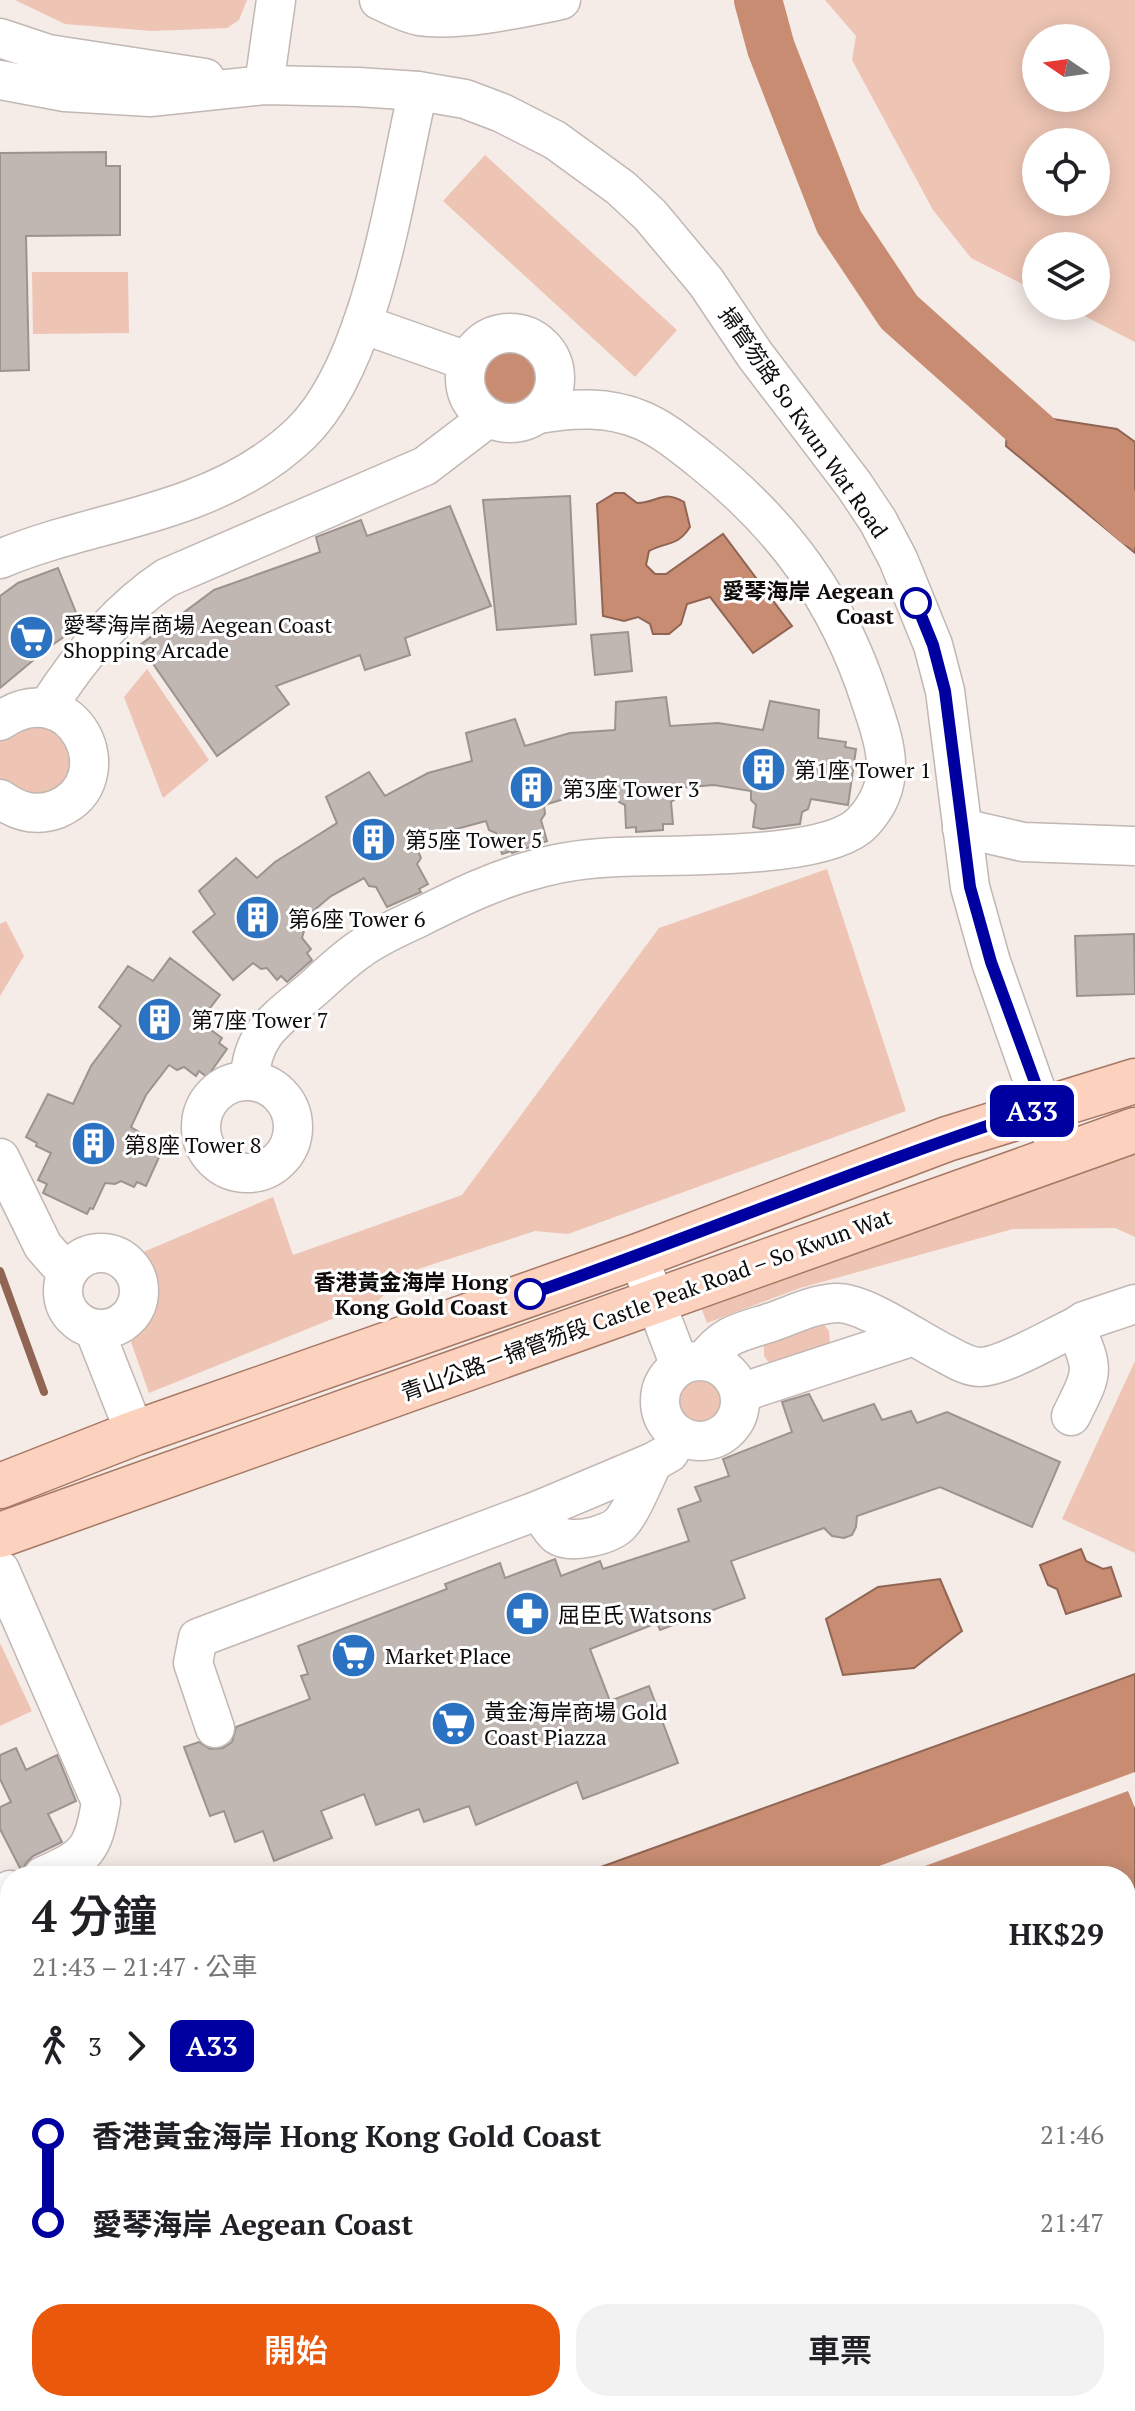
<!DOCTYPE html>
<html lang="zh-TW">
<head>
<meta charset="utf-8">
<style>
	body { margin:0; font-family:"PT Serif","Noto Sans TC",serif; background:#f2f2f2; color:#202124; height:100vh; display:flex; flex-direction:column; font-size:30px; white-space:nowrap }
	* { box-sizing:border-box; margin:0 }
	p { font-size:26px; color:#757577 }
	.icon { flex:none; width:44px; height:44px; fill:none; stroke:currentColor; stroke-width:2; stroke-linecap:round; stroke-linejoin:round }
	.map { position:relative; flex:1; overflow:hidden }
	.panel { position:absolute; left:0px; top:1866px; width:1136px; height:546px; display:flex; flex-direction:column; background:#fff; border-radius:32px 32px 0 0; box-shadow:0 4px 20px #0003 }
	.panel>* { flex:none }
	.badge { padding:0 16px; border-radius:12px; font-size:28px; line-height:52px }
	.needle { width:52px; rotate:283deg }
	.buttons { position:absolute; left:1022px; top:24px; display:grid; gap:16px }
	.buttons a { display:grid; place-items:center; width:88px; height:88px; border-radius:50%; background:#fff; box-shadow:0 4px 20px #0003; font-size:40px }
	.map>.badge { position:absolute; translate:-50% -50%; box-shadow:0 0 0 4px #fff }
	.legs { display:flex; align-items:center; gap:12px; height:88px; padding:0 32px; font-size:26px }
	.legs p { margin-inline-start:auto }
	.head { display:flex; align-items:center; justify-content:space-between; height:136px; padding:0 32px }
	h1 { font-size:44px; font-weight:600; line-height:60px }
	.cta { display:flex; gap:16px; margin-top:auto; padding:16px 32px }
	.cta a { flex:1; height:92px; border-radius:32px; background:#ea580c; color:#fff; font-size:32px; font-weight:600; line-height:92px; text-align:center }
	.cta a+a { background:#f2f2f2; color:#202124 }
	ul { padding:0 32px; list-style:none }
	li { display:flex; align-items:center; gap:28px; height:88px; font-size:30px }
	li i { display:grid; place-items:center; width:12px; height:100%; margin:0 10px; background:currentColor }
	li i::after { content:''; width:20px; height:20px; margin:-10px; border:6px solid; border-radius:50%; background:#fff }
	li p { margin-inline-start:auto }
	li:first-child i { background:linear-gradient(#0000 50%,currentColor 0) }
	li:last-child i { background:linear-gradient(currentColor 50%,#0000 0) }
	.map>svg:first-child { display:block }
	.green { fill:#eec5b4; fill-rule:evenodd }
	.water { fill:#c78c72; stroke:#906553; stroke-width:2 }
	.pier { fill:#f5ebe7 }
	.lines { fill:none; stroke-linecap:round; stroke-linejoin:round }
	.stream { stroke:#906553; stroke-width:8 }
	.river { stroke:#c78c72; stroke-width:48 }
	.building { fill:#c0b6b2; stroke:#9c938f; stroke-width:2 }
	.minor-casing { stroke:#c1b7b3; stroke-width:41 }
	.major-casing { stroke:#a77964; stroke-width:47 }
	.minor { stroke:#fff; stroke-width:38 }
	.major { stroke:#fcd2bf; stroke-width:44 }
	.line-1-casing { stroke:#fff; stroke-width:18 }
	.line-1 { stroke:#0000a0; stroke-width:12 }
	.stop-1-dot { fill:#fff; stroke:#0000a0; stroke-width:4 }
	.labels { text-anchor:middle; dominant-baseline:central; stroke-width:6; stroke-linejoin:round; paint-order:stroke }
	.street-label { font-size:22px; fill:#0e0b0a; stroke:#fff }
	.stop-label { font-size:22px; font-weight:bold; fill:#0e0b0a; stroke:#fff; text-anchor:end }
	.poi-label { font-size:22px; fill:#0e0b0a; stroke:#fff; text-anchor:start }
</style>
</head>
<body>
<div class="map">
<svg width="1135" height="2411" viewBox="0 0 1135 2411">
	<rect width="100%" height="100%" fill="#f5ebe7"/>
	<g class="green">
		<path d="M 15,0 L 247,0 L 239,20 L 227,28 L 152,31 L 65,24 Z"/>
		<path d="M 825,0 L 1135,0 L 1135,342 L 1065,306 L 1096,306 L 1096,246 L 1036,246 L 1036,291 L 971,258 L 933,210 L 852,60 L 856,36 ZM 1036,38 L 1096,38 L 1096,98 L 1036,98 ZM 1036,142 L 1096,142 L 1096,202 L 1036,202 Z"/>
		<path d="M 485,155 L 677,330 L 635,377 L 443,201 Z"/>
		<path d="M 32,272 L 128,272 L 129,333 L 33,334 Z"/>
		<path d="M 147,669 L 209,760 L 163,798 L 124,697 Z"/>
		<path d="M 22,722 L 63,730 L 77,768 L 42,804 L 0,783 L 0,740 L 10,729 Z"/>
		<path d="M 827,869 L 906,1111 L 568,1234 L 535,1231 L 406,1273 L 379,1300 L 149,1393 L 131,1342 L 156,1303 L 158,1285 L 141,1253 L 273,1197 L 293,1255 L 462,1195 L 659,928 Z"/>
		<path d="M 6,921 L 24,956 L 0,996 L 0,924 Z"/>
		<path d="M 1135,1140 L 1135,1237 L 1115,1228 L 1013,1229 L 800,1288 L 707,1323 L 699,1302 Z"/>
		<path d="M 821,1321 L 829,1331 L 830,1345 L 772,1367 L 764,1356 L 764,1343 Z"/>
		<path d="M 1135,1361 L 1135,1553 L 1062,1519 Z"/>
		<circle cx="700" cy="1402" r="34"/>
		<path d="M 0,1643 L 32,1711 L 0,1726 Z"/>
		<path d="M 255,2402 L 368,2402 L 372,2411 L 258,2411 Z"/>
	</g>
	<g class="water">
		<circle cx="511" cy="377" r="35"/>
		<path d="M 1008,412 L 1117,429 L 1135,442 L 1135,553 L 1006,446 Z"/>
		<path d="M 615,493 L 624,493 L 637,503 C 658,503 662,489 684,502 L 690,527 C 677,547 668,541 649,551 L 646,565 L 655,574 L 666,574 L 723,534 L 792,626 L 753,653 L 710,597 L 687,604 L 681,624 L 669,634 L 653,634 L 650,624 L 638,617 L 624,621 L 603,616 L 597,504 Z"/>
		<path d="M 1081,1549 L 1086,1561 L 1103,1569 L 1111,1567 L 1121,1596 L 1066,1614 L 1057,1589 L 1048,1585 L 1040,1565 Z"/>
		<path d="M 940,1579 L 962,1631 L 914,1668 L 843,1675 L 826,1619 L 878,1587 Z"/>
		<path d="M 1135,1674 L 1135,2411 L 381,2411 L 377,2402 L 1126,2402 L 1126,1876 L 576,1876 Z"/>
	</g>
	<path class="pier" d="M 1135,1772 L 1135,1808 L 1128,1791 L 898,1876 L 852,1876 Z"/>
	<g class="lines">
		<path class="stream" d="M 0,1271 L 44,1392"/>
		<path class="river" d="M 758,0 L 771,48 L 839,222 L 899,312 L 1135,523"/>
	</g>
	<g class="building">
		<path d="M 106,152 L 106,166 L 120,166 L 120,235 L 26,236 L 29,370 L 0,371 L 0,153 Z"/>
		<path d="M 570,496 L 576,624 L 497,630 L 483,500 Z"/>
		<path d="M 450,506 L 491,606 L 405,638 L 410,655 L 365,670 L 360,655 L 276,686 L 289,704 L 217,756 L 140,645 L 214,590 L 320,552 L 316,537 L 361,520 L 367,536 Z"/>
		<path d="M 58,568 L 81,625 L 48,648 L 0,688 L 0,596 L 18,583 Z"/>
		<path d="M 628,632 L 632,671 L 595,675 L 591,635 Z"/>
		<path d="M 666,697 L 670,726 L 718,723 L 763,730 L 770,701 L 819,710 L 818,738 L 846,742 L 845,747 L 856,749 L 848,805 L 811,799 L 808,809 L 802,812 L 800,824 L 762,829 L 753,827 L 756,805 L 751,800 L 751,791 L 714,785 L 678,788 L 677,798 L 671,802 L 673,824 L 663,824 L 663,830 L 636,832 L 636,827 L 626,828 L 625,805 L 619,802 L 617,792 L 581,794 L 544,805 L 545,814 L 541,820 L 547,841 L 512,853 L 511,851 L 502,854 L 496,833 L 489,830 L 486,821 L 449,831 L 417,849 L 421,858 L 417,864 L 428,884 L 419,889 L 421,892 L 387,907 L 376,887 L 369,886 L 364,878 L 331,896 L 299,923 L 304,931 L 302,938 L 311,949 L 307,953 L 312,960 L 287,982 L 281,976 L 277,980 L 267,968 L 261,969 L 253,963 L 233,980 L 193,932 L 215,914 L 199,891 L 236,858 L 257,878 L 275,862 L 337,823 L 326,797 L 369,772 L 385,796 L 428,773 L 472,761 L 466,733 L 515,719 L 525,746 L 570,733 L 615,730 L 616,702 Z"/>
		<path d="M 1134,934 L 1135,994 L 1077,996 L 1075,936 Z"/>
		<path d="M 170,958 L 220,995 L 204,1016 L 211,1023 L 211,1030 L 222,1038 L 219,1043 L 227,1049 L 207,1077 L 199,1071 L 196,1076 L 184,1067 L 177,1070 L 169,1065 L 146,1095 L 131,1127 L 139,1132 L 140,1139 L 153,1145 L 150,1151 L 160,1155 L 146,1186 L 137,1182 L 134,1187 L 121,1181 L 115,1184 L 105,1183 L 93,1209 L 90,1208 L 87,1214 L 43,1193 L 47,1184 L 38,1180 L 51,1153 L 36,1146 L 37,1143 L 26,1137 L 48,1094 L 73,1104 L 91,1066 L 121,1026 L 99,1007 L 128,966 L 153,981 Z"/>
		<path d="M 809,1394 L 823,1421 L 874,1404 L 882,1420 L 911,1411 L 917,1423 L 947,1412 L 1060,1462 L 1032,1527 L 940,1487 L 857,1516 L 856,1527 L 852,1535 L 844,1538 L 832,1536 L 824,1528 L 731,1561 L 745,1598 L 660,1630 L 657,1623 L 590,1649 L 610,1701 L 649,1686 L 678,1763 L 583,1799 L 577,1782 L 476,1825 L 469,1806 L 424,1822 L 419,1809 L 376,1825 L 364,1794 L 321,1811 L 332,1838 L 274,1861 L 263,1831 L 235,1842 L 224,1811 L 210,1816 L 184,1747 L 199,1742 L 210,1749 L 223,1748 L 232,1742 L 236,1727 L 310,1699 L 301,1676 L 308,1674 L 298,1646 L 447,1589 L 445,1584 L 500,1563 L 505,1578 L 555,1559 L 561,1576 L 600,1561 L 603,1569 L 689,1541 L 678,1509 L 701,1501 L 695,1487 L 729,1476 L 723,1459 L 792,1432 L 782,1402 Z"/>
		<path d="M 16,1748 L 26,1770 L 57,1755 L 76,1801 L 48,1814 L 62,1842 L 33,1856 L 26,1863 L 22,1872 L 0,1829 L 0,1807 L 11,1802 L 0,1779 L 0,1755 Z"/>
	</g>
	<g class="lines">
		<defs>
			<g id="minor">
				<path d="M 379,0 C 392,6 405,13 419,16 C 458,22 522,8 561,0"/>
				<path d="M 0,38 L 48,54 L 205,78"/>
				<path d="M 0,80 L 65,92 L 150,97 L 264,85 L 358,87 L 418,91 L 465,99 L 502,113 L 555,140 L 621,188 L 650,215 L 706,282 L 755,355 L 854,485 L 878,521 L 898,559 L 933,645 L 945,691 L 970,887 L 991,962 L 1060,1158"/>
				<path d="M 264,85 L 276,0"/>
				<path d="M 362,324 L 467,361"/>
				<circle cx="510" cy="378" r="45"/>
				<path d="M 0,559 C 62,533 129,523 192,499 C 232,484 270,463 301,433 C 373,363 395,189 418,91"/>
				<path d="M 47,708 C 78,659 118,610 166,578 L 425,466 L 488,418"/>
				<path d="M 0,721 C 73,670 126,780 57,809 C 36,817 18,812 0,799"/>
				<path d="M 962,828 L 1023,842 L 1135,846"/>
				<path d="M 250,1080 C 251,1031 281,1017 315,987 C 329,974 344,960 360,949 C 378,936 399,927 418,918 C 458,898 496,879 540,868 C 565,861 593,858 618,857 C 672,854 828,861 863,822 C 900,782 885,744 870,699 C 838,600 783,525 701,460 C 683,446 663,429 641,420 C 608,406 573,408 538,414"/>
				<circle cx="247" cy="1127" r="46"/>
				<path d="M 0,1158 L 43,1246 L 67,1273"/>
				<circle cx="101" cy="1291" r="38"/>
				<path d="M 638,1256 L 680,1366"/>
				<path d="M 1075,1327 L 1084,1321 L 1135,1304"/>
				<path d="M 94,1329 L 135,1433"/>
				<path d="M 705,1360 C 724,1333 742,1332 772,1322 C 792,1315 814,1304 836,1303 C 864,1302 914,1338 940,1351 C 952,1357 966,1367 980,1367 C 1003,1367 1053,1337 1075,1327 C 1096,1372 1092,1373 1071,1416"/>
				<circle cx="700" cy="1401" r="40"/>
				<path d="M 740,1393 L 911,1337"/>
				<path d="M 539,1510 C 544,1517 550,1530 557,1535 C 571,1545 611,1535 621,1523 C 632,1511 645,1478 653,1462"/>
				<path d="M 0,1570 L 101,1802 C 93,1850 87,1857 43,1876"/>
				<path d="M 215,1728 L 193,1663 L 198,1638 L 539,1510 L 653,1462 L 669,1453 L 679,1436"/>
				<path d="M 0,1895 L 10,1890"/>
				<path d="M 0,2018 L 10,2040"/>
				<path d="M 100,2406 L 114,2411"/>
				<path d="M 196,2411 L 208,2406 L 209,2402"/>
			</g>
			<g id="major">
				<path d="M 0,1486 L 135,1433 L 638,1256 L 947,1139 L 1135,1081"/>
				<path d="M 0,1535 L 1135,1130"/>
			</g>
		</defs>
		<use href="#minor" class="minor-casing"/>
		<use href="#major" class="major-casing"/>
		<use href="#minor" class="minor"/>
		<use href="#major" class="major"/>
	</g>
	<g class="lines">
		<defs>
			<path id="line-1" d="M 530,1294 C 702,1234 870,1163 1044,1107 L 991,962 L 970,887 L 945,691 L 933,645 L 916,603"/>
		</defs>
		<use href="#line-1" class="line-1-casing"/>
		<use href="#line-1" class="line-1"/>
	</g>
	<defs>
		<symbol id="supermarket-disc" viewBox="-11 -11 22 22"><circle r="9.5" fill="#2b72c3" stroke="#fff"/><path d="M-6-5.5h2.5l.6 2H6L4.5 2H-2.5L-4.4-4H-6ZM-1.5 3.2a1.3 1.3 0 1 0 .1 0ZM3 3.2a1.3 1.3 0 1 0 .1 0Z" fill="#fff"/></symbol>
		<symbol id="building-disc" viewBox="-11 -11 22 22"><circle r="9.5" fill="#2b72c3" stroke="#fff"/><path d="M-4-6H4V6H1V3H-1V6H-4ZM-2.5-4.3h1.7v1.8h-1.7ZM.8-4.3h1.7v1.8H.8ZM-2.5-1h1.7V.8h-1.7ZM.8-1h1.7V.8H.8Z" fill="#fff"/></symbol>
		<symbol id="pharmacy-disc" viewBox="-11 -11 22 22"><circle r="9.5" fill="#2b72c3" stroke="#fff"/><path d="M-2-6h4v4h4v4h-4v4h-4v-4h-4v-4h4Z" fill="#fff"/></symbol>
	</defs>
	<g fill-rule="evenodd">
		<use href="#supermarket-disc" x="6" y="612" width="51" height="51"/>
		<use href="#building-disc" x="738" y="744" width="51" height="51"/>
		<use href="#building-disc" x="506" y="762" width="51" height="51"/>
		<use href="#building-disc" x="348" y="814" width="51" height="51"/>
		<use href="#building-disc" x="232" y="892" width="51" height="51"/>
		<use href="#building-disc" x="134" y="994" width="51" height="51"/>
		<use href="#building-disc" x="68" y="1118" width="51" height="51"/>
		<use href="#pharmacy-disc" x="502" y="1588" width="51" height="51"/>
		<use href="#supermarket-disc" x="328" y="1630" width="51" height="51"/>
		<use href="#supermarket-disc" x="428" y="1698" width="51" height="51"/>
	</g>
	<g class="stop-1-dot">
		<circle cx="916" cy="603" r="14"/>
		<circle cx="530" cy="1294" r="14"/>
	</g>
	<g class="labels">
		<g class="street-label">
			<text transform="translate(804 422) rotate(55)">掃管笏路 So Kwun Wat Road</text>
			<text transform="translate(646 1304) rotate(-20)">青山公路－掃管笏段 Castle Peak Road – So Kwun Wat</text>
		</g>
		<g class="stop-label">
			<text x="894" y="590">愛琴海岸 Aegean<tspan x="894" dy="25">Coast</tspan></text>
			<text x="508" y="1281">香港黃金海岸 Hong<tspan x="508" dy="25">Kong Gold Coast</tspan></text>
		</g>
		<g class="poi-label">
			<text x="63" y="624">愛琴海岸商場 Aegean Coast<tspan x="63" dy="25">Shopping Arcade</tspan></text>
			<text x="794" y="769">第1座 Tower 1</text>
			<text x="562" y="788">第3座 Tower 3</text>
			<text x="405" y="839">第5座 Tower 5</text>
			<text x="288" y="918">第6座 Tower 6</text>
			<text x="191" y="1019">第7座 Tower 7</text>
			<text x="124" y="1144">第8座 Tower 8</text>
			<text x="558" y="1614">屈臣氏 Watsons</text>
			<text x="385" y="1655">Market Place</text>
			<text x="484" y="1711">黃金海岸商場 Gold<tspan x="484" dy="25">Coast Piazza</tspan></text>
		</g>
	</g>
</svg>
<div class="buttons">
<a><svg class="needle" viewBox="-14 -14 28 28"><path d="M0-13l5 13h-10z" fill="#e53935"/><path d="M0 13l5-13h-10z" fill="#757577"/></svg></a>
<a><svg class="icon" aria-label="locate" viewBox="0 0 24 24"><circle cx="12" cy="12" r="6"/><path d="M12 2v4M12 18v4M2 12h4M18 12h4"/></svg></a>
<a><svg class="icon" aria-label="layers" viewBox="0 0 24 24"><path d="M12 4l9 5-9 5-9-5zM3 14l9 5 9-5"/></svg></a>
</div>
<b class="badge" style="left:1032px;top:1111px;background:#0000a0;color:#fff">A33</b>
<section class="panel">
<div class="head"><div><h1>4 分鐘</h1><p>21:43 – 21:47 · 公車</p></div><b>HK$29</b></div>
<div class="legs"><svg class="icon" aria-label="walk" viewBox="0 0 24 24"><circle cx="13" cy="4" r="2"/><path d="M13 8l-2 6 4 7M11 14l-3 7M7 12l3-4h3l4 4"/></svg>3<svg class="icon" aria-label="forward" viewBox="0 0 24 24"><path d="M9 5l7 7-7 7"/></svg><b class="badge" style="background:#0000a0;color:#fff">A33</b></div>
<ul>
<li><i style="color:#0000a0"></i><b>香港黃金海岸 Hong Kong Gold Coast</b><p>21:46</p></li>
<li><i style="color:#0000a0"></i><b>愛琴海岸 Aegean Coast</b><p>21:47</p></li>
</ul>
<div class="cta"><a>開始</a><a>車票</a></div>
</section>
</div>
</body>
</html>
